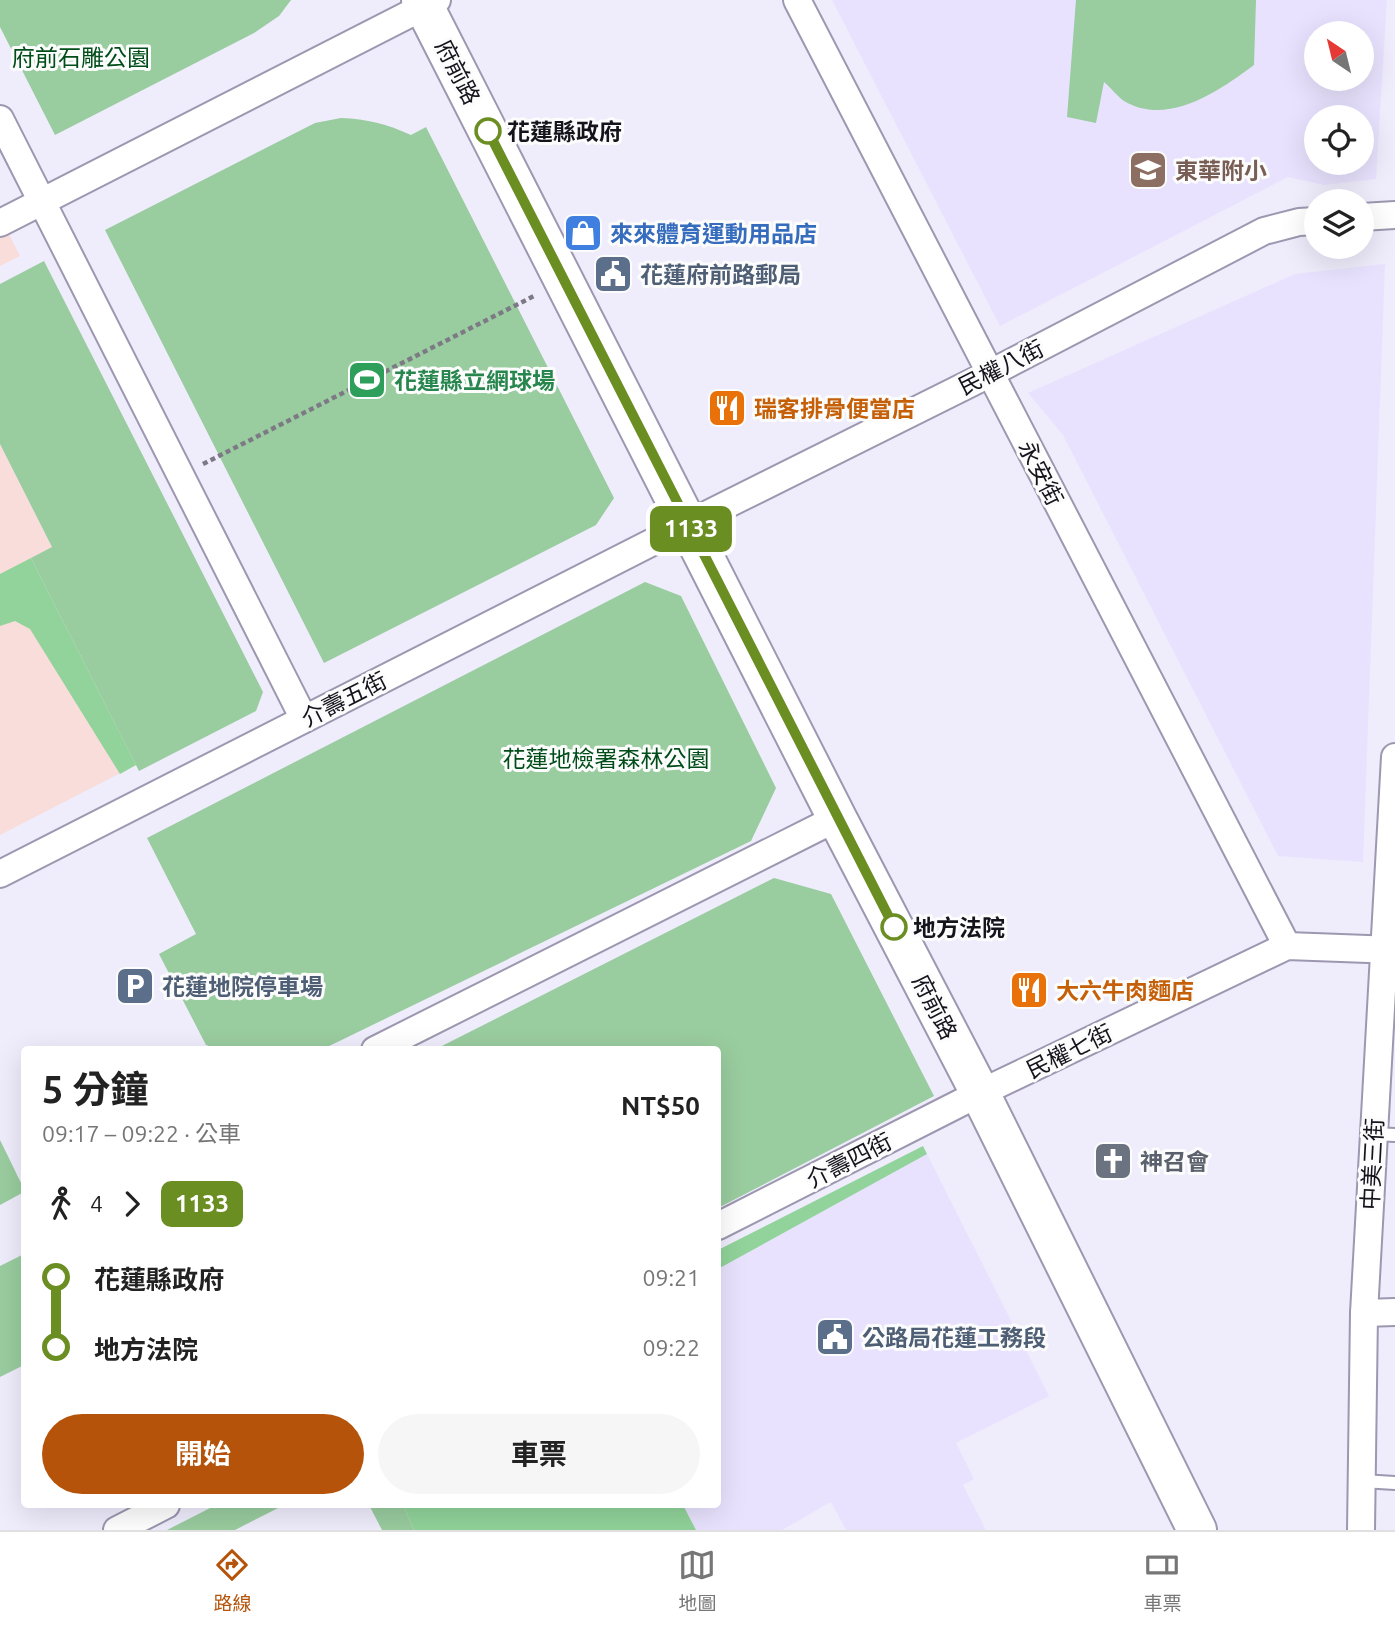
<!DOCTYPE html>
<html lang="zh-TW">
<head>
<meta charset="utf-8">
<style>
	body { margin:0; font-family:Ubuntu,"Noto Sans TC",sans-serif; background:#f6f6f6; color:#222; height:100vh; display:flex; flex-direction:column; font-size:26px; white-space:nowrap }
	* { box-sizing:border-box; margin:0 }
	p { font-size:23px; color:#767676 }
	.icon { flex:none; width:38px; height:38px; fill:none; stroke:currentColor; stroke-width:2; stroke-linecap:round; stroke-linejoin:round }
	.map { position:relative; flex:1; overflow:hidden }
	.side { position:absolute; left:21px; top:1046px; width:700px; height:462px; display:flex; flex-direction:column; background:#fff; border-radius:7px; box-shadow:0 7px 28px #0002 }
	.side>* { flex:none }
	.badge { padding:0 14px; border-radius:10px; font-size:24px; line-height:46px }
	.needle { width:46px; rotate:325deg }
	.fabs { position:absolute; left:1304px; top:21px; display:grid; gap:14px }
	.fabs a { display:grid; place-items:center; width:70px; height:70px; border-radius:50%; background:#fff; box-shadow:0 7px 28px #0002; font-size:35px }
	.map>.badge { position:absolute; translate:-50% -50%; box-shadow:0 0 0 4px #fff }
	.legs { display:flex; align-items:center; gap:10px; height:77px; padding:0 21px; font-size:23px }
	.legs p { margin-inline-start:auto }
	.head { display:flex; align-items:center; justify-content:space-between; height:119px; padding:0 21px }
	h1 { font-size:38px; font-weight:700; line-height:52px }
	.cta { display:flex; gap:14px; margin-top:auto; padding:14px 21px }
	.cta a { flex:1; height:80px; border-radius:42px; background:#b45309; color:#fff; font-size:28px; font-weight:700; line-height:80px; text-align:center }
	.cta a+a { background:#f6f6f6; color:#222 }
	ul { padding:0 21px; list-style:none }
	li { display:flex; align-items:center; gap:24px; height:70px; font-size:26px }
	li i { display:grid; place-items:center; width:10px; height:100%; margin:0 9px; background:currentColor }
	li i::after { content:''; width:18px; height:18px; margin:-9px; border:5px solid; border-radius:50%; background:#fff }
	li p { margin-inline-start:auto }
	li:first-child i { background:linear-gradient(#0000 50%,currentColor 0) }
	li:last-child i { background:linear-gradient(currentColor 50%,#0000 0) }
	.tabs { display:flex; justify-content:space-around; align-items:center; height:98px; border-top:2px solid #e0e0e0; background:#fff; font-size:19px; color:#767676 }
	.tabs a { display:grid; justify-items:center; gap:4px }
	.tabs .selected { color:#b45309 }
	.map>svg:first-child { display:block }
	.commercial { fill:#f8dddb }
	.built { fill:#e8e2fe; fill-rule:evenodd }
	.green { fill:#99cc9f }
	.forest { fill:#91d39a }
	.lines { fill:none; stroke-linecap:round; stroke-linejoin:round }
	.service-casing { stroke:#9d97b0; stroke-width:16 }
	.minor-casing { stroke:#9d97b0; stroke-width:30 }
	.primary-casing { stroke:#9d97b0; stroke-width:42 }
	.path { stroke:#7d7a86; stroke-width:4.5; stroke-dasharray:5 3.5; stroke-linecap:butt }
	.service { stroke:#fff; stroke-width:12 }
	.minor { stroke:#fff; stroke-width:26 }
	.primary { stroke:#fff; stroke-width:38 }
	.line-1-casing { stroke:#fff; stroke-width:16 }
	.line-1 { stroke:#6b8e23; stroke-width:10 }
	.stop-1-dot { fill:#fff; stroke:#6b8e23; stroke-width:3.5 }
	.labels { text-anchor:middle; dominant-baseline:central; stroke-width:6; stroke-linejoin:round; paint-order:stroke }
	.park-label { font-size:23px; fill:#004d1a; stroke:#fbfcfb }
	.street-label { font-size:23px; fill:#15131c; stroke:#fbfcfb }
	.stop-label { font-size:23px; font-weight:bold; fill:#15131c; stroke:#fbfcfb; text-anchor:start }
	.education-label { font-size:23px; font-weight:bold; fill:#785e54; stroke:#fbfcfb; text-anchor:start }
	.shop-label { font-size:23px; font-weight:bold; fill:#366cbe; stroke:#fbfcfb; text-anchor:start }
	.service-label { font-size:23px; font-weight:bold; fill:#4e5e75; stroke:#fbfcfb; text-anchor:start }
	.leisure-label { font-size:23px; font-weight:bold; fill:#27864d; stroke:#fbfcfb; text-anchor:start }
	.food-label { font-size:23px; font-weight:bold; fill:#c56008; stroke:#fbfcfb; text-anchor:start }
	.worship-label { font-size:23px; font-weight:bold; fill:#5b616d; stroke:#fbfcfb; text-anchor:start }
</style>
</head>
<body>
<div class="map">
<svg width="1395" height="1530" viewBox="0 0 1395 1530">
	<rect width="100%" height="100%" fill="#efecfc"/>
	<g class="commercial">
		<path d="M 0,216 L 20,256 L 0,266 Z"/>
		<path d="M 0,444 L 52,547 L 31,559 L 136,765 L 0,835 Z"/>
	</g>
	<g class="built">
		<path d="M 832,0 L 1387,0 L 1376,179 L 1324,185 L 1288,177 L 1000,326 ZM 1316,33 L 1362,33 L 1362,79 L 1316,79 ZM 1316,117 L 1362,117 L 1362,163 L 1316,163 Z"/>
		<path d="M 1385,264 L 1363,862 L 1278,856 L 1063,435 L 1028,393 L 1295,274 Z"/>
		<path d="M 927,1154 L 1049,1396 L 956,1443 L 974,1479 L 963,1485 L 986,1530 L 846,1530 L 831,1502 L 782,1530 L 696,1530 L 683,1505 L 718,1505 L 718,1269 Z"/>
	</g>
	<g class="green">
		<path d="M 0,0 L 291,0 L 279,16 L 254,33 L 55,135 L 0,27 Z"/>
		<path d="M 1076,0 L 1256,0 L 1254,65 C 1219,91 1168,127 1124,101 C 1117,96 1111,88 1104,82 L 1096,123 L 1067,117 Z"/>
		<path d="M 341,118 C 367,119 387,124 411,135 L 426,127 L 614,498 L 596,525 L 324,663 L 105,230 L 315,123 Z"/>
		<path d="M 44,261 L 263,692 L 256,711 L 139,771 L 31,558 L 52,547 L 0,444 L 0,284 Z"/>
		<path d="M 645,582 L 681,596 L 776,788 L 751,841 L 321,1050 L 221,1050 L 206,1045 L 159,954 L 196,934 L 147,838 Z"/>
		<path d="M 774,878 L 831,894 L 934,1096 L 718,1208 L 718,1050 L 434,1050 Z"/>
		<path d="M 0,1140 L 24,1189 L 24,1192 L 0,1205 Z"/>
		<path d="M 24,1254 L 24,1365 L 0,1377 L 0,1266 Z"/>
		<path d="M 216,1505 L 284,1505 L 235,1530 L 167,1530 Z"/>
		<path d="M 369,1505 L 403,1505 L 414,1530 L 382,1530 Z"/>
	</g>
	<g class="forest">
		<path d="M 31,558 L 136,765 L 120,774 L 30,629 L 15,621 L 0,626 L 0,574 Z"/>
		<path d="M 923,1146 L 927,1154 L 718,1269 L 718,1250 Z"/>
		<path d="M 403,1505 L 683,1505 L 696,1530 L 414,1530 Z"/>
	</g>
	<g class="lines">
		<defs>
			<g id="service">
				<path d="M 1374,1134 L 1395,1135"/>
				<path d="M 1362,1481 L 1395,1483"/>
			</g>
			<g id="minor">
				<path d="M 797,0 L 1287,946"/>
				<path d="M 0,119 L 304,719"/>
				<path d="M 1362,217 L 1395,215"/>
				<path d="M 0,223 L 437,0"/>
				<path d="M 0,874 L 688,524 L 989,374 L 1264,231 L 1299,222 L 1316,221"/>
				<path d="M 375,1050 L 837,818"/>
				<path d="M 718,1226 L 980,1093 L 1287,946 L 1395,950"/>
				<path d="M 1364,1313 L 1395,1312"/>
				<path d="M 117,1530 L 166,1505"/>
				<path d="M 1361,1530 L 1364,1313 L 1395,757"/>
			</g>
			<path id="primary" d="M 421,0 L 837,818 L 980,1093 L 1197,1530"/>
		</defs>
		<use href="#service" class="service-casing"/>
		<use href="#minor" class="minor-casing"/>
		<use href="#primary" class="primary-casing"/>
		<path class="path" d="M 203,464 L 536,295"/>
		<use href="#service" class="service"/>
		<use href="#minor" class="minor"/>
		<use href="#primary" class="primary"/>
	</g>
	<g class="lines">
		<defs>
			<path id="line-1" d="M 488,131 L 894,927"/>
		</defs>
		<use href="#line-1" class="line-1-casing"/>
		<use href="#line-1" class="line-1"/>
	</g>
	<defs>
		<symbol id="school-square" viewBox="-11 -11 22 22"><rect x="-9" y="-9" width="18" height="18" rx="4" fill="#8d6e63" stroke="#fbfcfb"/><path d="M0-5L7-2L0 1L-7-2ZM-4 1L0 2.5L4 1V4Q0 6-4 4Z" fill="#fff"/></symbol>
		<symbol id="shop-square" viewBox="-11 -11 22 22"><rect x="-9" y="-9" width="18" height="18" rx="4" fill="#3f7fe0" stroke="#fbfcfb"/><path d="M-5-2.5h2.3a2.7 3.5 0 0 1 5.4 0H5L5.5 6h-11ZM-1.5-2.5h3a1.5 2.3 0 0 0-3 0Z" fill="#fff"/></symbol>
		<symbol id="civic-square" viewBox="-11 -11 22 22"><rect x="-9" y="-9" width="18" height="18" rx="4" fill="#5c6f8a" stroke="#fbfcfb"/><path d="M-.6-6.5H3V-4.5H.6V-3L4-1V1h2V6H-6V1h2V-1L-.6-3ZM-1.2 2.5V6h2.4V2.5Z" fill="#fff"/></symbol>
		<symbol id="stadium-square" viewBox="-11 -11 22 22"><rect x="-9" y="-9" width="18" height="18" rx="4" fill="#2e9e5b" stroke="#fbfcfb"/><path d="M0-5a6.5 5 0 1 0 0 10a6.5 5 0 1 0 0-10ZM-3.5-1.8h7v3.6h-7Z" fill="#fff"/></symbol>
		<symbol id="restaurant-square" viewBox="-11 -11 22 22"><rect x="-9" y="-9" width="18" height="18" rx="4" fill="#e8710a" stroke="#fbfcfb"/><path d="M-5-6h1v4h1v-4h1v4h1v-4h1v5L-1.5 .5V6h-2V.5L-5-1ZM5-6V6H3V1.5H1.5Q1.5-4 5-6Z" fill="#fff"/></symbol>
		<symbol id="parking-square" viewBox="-11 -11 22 22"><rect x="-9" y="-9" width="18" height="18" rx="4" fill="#5c6f8a" stroke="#fbfcfb"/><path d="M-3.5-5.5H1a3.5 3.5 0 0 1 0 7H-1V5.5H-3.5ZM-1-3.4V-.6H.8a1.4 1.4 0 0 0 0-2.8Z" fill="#fff"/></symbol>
		<symbol id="church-square" viewBox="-11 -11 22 22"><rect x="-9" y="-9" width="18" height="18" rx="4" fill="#6b7280" stroke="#fbfcfb"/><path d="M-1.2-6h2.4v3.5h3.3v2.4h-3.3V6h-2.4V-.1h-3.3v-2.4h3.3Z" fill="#fff"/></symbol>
	</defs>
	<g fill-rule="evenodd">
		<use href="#school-square" x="1126" y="148" width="44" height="44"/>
		<use href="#shop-square" x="561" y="211" width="44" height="44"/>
		<use href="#civic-square" x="591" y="252" width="44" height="44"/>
		<use href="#stadium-square" x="345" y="358" width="44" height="44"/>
		<use href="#restaurant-square" x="705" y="386" width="44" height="44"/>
		<use href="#parking-square" x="113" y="964" width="44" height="44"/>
		<use href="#restaurant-square" x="1007" y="968" width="44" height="44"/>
		<use href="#church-square" x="1091" y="1139" width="44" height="44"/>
		<use href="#civic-square" x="813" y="1315" width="44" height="44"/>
	</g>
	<g class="stop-1-dot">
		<circle cx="488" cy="131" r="12"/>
		<circle cx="894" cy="927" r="12"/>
	</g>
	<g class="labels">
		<g class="park-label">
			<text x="81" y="57">府前石雕公園</text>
			<text x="606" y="758">花蓮地檢署森林公園</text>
		</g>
		<g class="street-label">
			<text transform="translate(458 72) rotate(63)">府前路</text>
			<text transform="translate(1001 367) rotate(-27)">民權八街</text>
			<text transform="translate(1041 473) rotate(63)">永安街</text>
			<text transform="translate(344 699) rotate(-27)">介壽五街</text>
			<text transform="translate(935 1007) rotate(63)">府前路</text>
			<text transform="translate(1069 1051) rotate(-26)">民權七街</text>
			<text transform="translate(849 1160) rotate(-27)">介壽四街</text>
			<text transform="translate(1372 1164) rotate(-87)">中美三街</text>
		</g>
		<g class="stop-label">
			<text x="507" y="131">花蓮縣政府</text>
			<text x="913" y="927">地方法院</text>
		</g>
		<g class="education-label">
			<text x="1175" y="170">東華附小</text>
		</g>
		<g class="shop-label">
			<text x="610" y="233">來來體育運動用品店</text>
		</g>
		<g class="service-label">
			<text x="640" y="274">花蓮府前路郵局</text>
			<text x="162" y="986">花蓮地院停車場</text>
			<text x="862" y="1337">公路局花蓮工務段</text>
		</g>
		<g class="leisure-label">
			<text x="394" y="380">花蓮縣立網球場</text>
		</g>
		<g class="food-label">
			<text x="754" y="408">瑞客排骨便當店</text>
			<text x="1056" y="990">大六牛肉麵店</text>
		</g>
		<g class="worship-label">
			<text x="1140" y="1161">神召會</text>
		</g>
	</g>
</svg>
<div class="fabs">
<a><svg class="needle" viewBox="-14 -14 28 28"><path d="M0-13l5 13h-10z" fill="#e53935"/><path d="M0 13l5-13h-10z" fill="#767676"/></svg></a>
<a><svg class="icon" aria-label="locate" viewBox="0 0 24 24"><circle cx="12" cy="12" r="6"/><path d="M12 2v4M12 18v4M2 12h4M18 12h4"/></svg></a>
<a><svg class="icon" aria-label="layers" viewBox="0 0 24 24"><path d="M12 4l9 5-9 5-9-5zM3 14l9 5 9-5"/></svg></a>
</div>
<b class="badge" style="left:691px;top:529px;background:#6b8e23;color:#fff">1133</b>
<section class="side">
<div class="head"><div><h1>5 分鐘</h1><p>09:17 – 09:22 · 公車</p></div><b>NT$50</b></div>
<div class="legs"><svg class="icon" aria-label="walk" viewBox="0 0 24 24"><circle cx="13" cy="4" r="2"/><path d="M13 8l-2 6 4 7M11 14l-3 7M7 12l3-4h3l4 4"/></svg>4<svg class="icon" aria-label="forward" viewBox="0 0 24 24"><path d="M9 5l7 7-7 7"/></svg><b class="badge" style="background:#6b8e23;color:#fff">1133</b></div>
<ul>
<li><i style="color:#6b8e23"></i><b>花蓮縣政府</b><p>09:21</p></li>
<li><i style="color:#6b8e23"></i><b>地方法院</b><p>09:22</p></li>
</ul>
<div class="cta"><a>開始</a><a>車票</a></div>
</section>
</div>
<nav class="tabs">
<a class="selected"><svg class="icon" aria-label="directions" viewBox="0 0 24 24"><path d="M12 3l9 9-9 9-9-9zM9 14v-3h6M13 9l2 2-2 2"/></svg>路線</a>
<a><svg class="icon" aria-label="map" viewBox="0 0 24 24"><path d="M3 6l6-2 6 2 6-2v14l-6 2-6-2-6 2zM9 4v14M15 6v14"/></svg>地圖</a>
<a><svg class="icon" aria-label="tickets" viewBox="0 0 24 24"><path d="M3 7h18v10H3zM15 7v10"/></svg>車票</a>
</nav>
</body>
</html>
